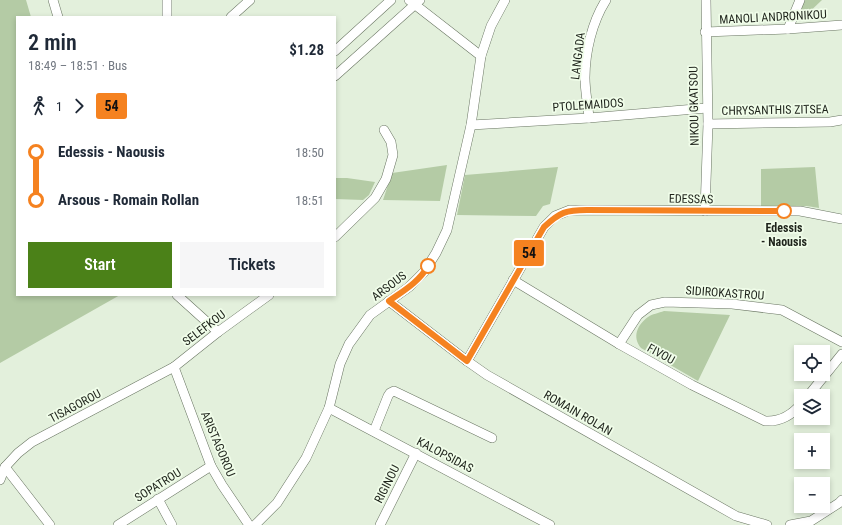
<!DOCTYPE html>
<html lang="en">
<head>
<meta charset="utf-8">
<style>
	body { margin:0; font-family:"Roboto Condensed",sans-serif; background:#f6f6f7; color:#1f2937; height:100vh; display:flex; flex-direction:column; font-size:15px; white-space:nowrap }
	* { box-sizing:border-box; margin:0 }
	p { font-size:13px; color:#747a83 }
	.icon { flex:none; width:22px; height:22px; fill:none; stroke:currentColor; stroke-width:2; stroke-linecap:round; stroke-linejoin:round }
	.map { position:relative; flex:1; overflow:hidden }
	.panel { position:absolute; left:16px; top:16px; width:320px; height:280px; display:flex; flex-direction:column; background:#fff; border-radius:0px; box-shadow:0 2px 6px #0003 }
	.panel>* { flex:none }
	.badge { padding:0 8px; border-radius:3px; font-size:14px; line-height:26px }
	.buttons { position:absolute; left:794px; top:345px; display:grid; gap:8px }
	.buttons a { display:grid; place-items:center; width:36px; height:36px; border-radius:0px; background:#fff; box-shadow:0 2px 6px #0003; font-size:20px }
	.map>.badge { position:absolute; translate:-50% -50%; box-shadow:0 0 0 2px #fff }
	.legs { display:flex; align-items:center; gap:6px; height:44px; padding:0 12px; font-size:13px }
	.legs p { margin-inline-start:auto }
	.summary { display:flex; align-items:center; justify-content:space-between; height:68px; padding:0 12px }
	h1 { font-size:22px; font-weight:600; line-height:30px }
	.primary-button { display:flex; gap:8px; margin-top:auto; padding:8px 12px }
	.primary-button a { flex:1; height:46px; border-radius:0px; background:#4b8118; color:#fff; font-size:16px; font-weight:600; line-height:46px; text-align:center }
	.primary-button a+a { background:#f6f6f7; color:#1f2937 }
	ul { padding:0 12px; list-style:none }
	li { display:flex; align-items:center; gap:14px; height:48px; font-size:15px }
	li i { display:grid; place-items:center; width:6px; height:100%; margin:0 5px; background:currentColor }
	li i::after { content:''; width:10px; height:10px; margin:-5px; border:3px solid; border-radius:50%; background:#fff }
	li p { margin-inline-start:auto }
	li:first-child i { background:linear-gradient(#0000 50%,currentColor 0) }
	li:last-child i { background:linear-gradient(currentColor 50%,#0000 0) }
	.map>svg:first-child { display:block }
	.green { fill:#b4cba5 }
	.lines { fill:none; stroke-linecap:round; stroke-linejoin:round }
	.minor-casing { stroke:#697562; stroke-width:10 }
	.minor { stroke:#fff; stroke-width:9 }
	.line-1-casing { stroke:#fff; stroke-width:9 }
	.line-1 { stroke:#f58220; stroke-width:6 }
	.stop-1-dot { fill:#fff; stroke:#f58220; stroke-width:2 }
	.labels { text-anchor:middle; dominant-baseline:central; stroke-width:3.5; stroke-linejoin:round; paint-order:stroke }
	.street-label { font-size:12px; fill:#1e231b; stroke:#f0fde9 }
	.stop-label { font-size:12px; font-weight:bold; fill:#1e231b; stroke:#f0fde9 }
</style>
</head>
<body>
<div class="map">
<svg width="842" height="525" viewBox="0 0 842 525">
	<rect width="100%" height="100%" fill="#e3f0dc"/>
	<g class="green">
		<path d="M 0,0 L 26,0 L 31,17 L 17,17 L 17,295 L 120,295 L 0,363 Z"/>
		<path d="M 804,0 L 822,0 L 803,18 L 801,10 Z"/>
		<path d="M 447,165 L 440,201 L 383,200 L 392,173 Z"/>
		<path d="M 558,167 L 550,204 L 543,206 L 536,216 L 457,215 L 465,175 Z"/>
		<path d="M 815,167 L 819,208 L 807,206 L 761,207 L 761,169 Z"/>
		<path d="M 335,178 L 347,178 L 375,182 L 369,195 L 363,200 L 335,199 Z"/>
		<path d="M 664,311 L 730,315 L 698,381 L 641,348 C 632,337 637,325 648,317 C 652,314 659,313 664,311 Z"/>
	</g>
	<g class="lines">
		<defs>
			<g id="minor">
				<path d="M 53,0 L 58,17"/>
				<path d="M 167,0 L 167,17"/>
				<path d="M 409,0 L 481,56"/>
				<path d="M 231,17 L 250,0"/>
				<path d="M 788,29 L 800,0"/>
				<path d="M 705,32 L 788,29 L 842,25"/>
				<path d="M 335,51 L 391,0"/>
				<path d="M 335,76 L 420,0"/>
				<path d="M 589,118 C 588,105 585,91 585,78 C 585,52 592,22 606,0"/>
				<path d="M 708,124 L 830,122 L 842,120"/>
				<path d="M 471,125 L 589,118 L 707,108"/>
				<path d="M 705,211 L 708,124 L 706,0"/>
				<path d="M 335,237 L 375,198 L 386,179 L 393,155 L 391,142 L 384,130"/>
				<path d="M 513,280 L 619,344 L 692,385 L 765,421 C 780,422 791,416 801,404"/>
				<path d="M 177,295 L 218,332"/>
				<path d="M 389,301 L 467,361 L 487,375 L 736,516 L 767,525"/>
				<path d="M 619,344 L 638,315 L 651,305 L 665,302 L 732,304 L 782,310 L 842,342"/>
				<path d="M 467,361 L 544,227 L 555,216 L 570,210 L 800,211 L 842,219"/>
				<path d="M 174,367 L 211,466 L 222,485 L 249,525"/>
				<path d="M 808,396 L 842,354"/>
				<path d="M 329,408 L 550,525"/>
				<path d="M 374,431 L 388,396 L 390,393 L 394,391 L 492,438"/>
				<path d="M 5,467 L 50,525"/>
				<path d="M 0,480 L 5,467 L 18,453 L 32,442 L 174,367 L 218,332 L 269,295"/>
				<path d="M 158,499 L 172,525"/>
				<path d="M 118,525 L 211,466"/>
				<path d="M 255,525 L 277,503 L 306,458 L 329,408 L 340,364 L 349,344 L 370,315 L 409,287 L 424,272 L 436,253 L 447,230 L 471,125 L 481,56 L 491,26 L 505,0"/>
				<path d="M 380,525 L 416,453"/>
				<path d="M 790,525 L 811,521 L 839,503 L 842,500"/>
			</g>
		</defs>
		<use href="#minor" class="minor-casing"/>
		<use href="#minor" class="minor"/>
	</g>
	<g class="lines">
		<defs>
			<path id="line-1" d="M 428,266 C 419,282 403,291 389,301 L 467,361 L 544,227 C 560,212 566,210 587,210 L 784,211"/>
		</defs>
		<use href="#line-1" class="line-1-casing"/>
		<use href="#line-1" class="line-1"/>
	</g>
	<g class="stop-1-dot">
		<circle cx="784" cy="211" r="7"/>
		<circle cx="428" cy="266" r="7"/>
	</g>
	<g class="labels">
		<g class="street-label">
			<text transform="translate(773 17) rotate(-3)">MANOLI ANDRONIKOU</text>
			<text transform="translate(578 56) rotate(-83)">LANGADA</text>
			<text transform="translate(588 105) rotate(-4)">PTOLEMAIDOS</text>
			<text transform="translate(694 106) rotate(-91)">NIKOU GKATSOU</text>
			<text transform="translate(775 110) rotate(-1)">CHRYSANTHIS ZITSEA</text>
			<text transform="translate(691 199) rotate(1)">EDESSAS</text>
			<text transform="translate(389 286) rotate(-37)">ARSOUS</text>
			<text transform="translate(725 293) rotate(4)">SIDIROKASTROU</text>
			<text transform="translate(204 328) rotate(-37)">SELEFKOU</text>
			<text transform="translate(661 354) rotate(29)">FIVOU</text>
			<text transform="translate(75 406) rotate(-28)">TISAGOROU</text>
			<text transform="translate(578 413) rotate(30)">ROMAIN ROLAN</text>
			<text transform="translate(218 444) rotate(67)">ARISTAGOROU</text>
			<text transform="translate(445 455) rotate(28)">KALOPSIDAS</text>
			<text transform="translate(387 484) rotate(-63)">RIGINOU</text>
			<text transform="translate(158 485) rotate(-32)">SOPATROU</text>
		</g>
		<g class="stop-label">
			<text x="784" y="228">Edessis<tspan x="784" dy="14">- Naousis</tspan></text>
		</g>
	</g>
</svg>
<div class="buttons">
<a><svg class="icon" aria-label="locate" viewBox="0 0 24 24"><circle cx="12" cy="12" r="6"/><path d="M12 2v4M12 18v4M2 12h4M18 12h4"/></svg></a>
<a><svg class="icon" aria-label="layers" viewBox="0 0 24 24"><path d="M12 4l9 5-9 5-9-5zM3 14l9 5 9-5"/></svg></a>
<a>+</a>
<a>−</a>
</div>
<b class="badge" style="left:529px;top:253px;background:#f58220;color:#111">54</b>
<section class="panel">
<div class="summary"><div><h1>2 min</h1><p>18:49 – 18:51 · Bus</p></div><b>$1.28</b></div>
<div class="legs"><svg class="icon" aria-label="walk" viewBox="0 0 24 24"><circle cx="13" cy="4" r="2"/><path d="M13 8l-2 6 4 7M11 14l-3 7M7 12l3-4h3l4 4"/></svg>1<svg class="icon" aria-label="forward" viewBox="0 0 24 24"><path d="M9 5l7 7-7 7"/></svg><b class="badge" style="background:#f58220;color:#111">54</b></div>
<ul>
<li><i style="color:#f58220"></i><b>Edessis - Naousis</b><p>18:50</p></li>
<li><i style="color:#f58220"></i><b>Arsous - Romain Rollan</b><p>18:51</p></li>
</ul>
<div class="primary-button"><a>Start</a><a>Tickets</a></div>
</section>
</div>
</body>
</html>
